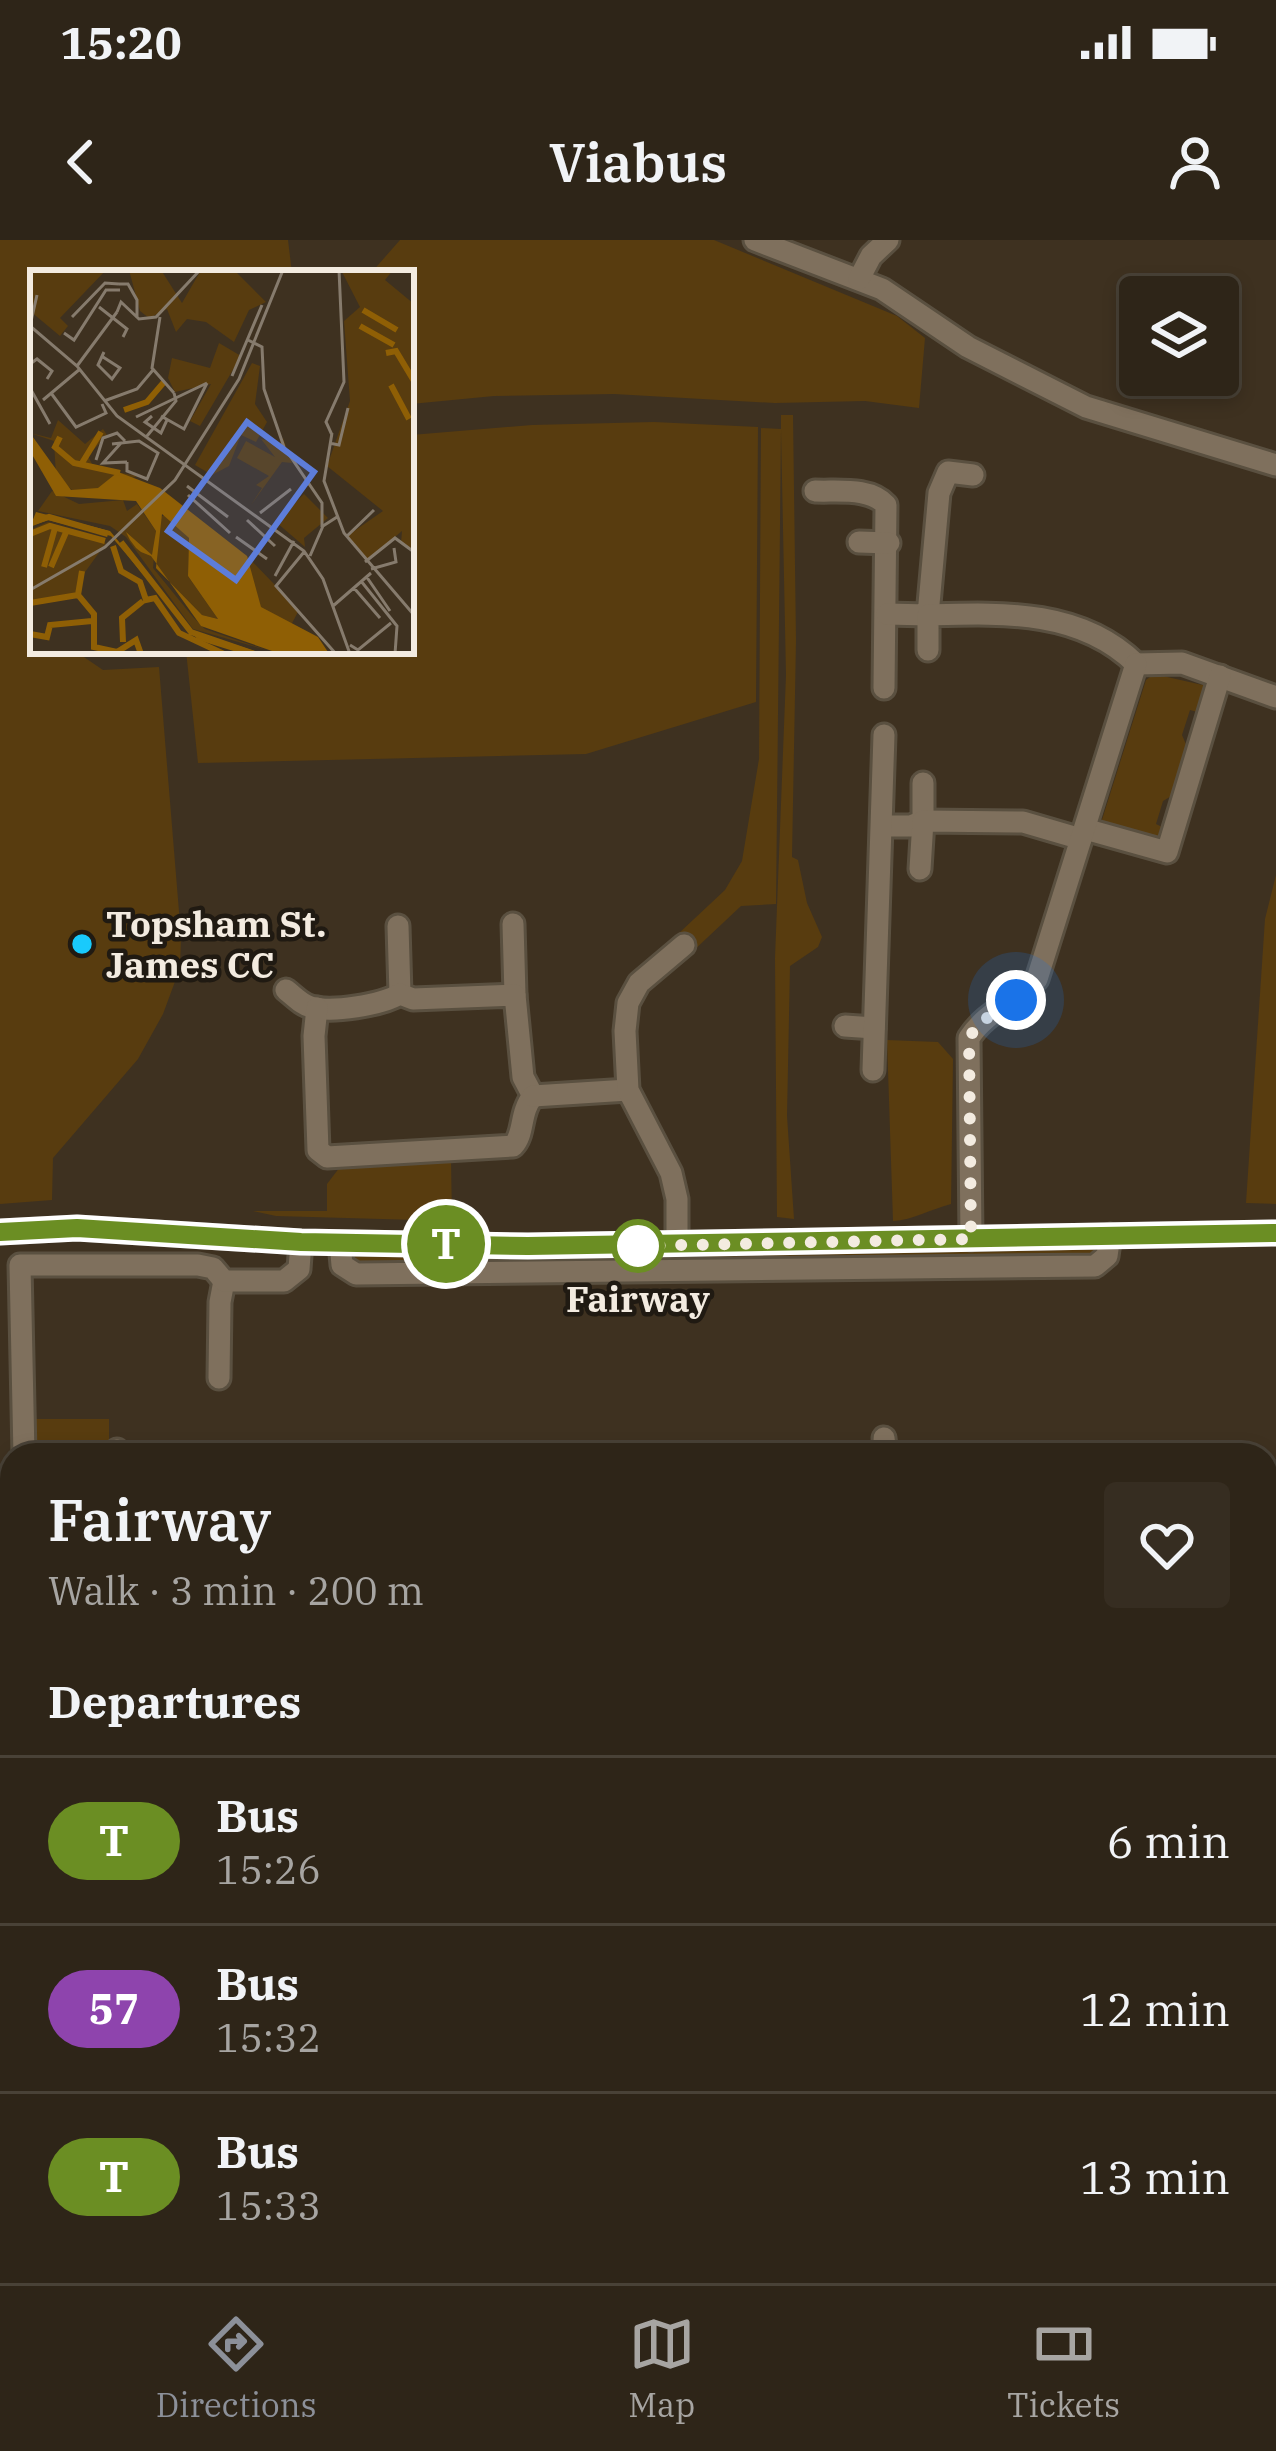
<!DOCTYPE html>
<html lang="en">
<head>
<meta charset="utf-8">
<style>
	body { margin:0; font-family:"IBM Plex Serif",serif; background:#362d21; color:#f1f3f6; height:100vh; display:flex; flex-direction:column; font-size:45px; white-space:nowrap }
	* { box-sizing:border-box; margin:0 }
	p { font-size:39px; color:#a7a5a2 }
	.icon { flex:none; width:66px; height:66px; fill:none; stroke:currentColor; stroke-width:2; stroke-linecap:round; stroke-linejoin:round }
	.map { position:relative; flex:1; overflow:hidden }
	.sheet { position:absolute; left:0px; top:1203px; width:1278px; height:840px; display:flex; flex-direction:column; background:#2e2518; border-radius:36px 36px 0 0; box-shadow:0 6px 18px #0003,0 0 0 3px #494237 }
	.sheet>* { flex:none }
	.badge { padding:0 24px; border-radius:39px; font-size:42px; line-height:78px }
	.tools { position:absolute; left:1119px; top:36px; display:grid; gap:24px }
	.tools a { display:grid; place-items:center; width:120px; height:120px; border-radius:12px; background:#2e2518; box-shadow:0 6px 18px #0003,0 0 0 3px #494237; font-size:60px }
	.you { position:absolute; width:60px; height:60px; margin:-30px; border:9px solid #fff; border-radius:50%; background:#1a73e8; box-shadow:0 0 0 18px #1a73e833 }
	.map>.badge { position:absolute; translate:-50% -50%; box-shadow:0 0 0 6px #fff }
	h2 { padding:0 48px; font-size:45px; line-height:108px }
	.round { display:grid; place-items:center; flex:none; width:126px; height:126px; border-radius:12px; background:#362d21 }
	.headline { display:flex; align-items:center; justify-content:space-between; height:204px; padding:0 48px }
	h1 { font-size:57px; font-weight:600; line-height:90px }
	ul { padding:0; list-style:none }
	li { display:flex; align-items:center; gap:36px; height:168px; padding:0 48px; border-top:3px solid #494237 }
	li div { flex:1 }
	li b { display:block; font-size:45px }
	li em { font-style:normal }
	li .badge { min-width:132px; font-weight:700; text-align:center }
	.status { display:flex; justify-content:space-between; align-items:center; height:84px; padding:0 60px; background:#2e2518; direction:ltr }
	.status svg { height:33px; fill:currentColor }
	header { display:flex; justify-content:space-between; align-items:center; height:156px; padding:0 48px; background:#2e2518; font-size:54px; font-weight:600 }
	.menu { display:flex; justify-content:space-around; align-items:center; height:168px; border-top:3px solid #494237; background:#2e2518; font-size:33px; color:#a7a5a2 }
	.menu a { display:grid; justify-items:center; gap:6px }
	.menu .selected { color:#8c9099 }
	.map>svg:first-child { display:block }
	.green { fill:#583c0f }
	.water { fill:#8f5f05 }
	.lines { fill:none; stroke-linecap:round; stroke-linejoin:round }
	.minor-casing { stroke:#5a5040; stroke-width:27 }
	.minor { stroke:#7f705d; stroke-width:21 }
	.line-casing { stroke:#fff; stroke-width:27 }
	.line { stroke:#6b8e23; stroke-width:18 }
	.walk { stroke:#f3ebe0; stroke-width:12; stroke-dasharray:0 21.6 }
	.poi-dot { fill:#19cafc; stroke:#201a12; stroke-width:4.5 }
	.stop-dot { fill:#fff; stroke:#6b8e23; stroke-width:6 }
	.labels { text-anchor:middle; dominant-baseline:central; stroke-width:9; stroke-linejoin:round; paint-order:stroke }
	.poi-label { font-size:36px; font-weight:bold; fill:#f3ebe0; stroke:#201a12; text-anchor:start }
	.stop-label { font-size:36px; font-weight:bold; fill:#f3ebe0; stroke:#201a12 }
	.inset-river { fill:none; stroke:#8f5f05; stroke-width:6 }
	.inset-road { fill:none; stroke:#867b6d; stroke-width:3 }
	.view { fill:#5d7dda; fill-opacity:0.15; stroke:#5d7dda; stroke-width:6 }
	.inset-edge { fill:none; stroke:#f3ebe0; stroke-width:6 }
</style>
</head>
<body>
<div class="status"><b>15:20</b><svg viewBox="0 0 49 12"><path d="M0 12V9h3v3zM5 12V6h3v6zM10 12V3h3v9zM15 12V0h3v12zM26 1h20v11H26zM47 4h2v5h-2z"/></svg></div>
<header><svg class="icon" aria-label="back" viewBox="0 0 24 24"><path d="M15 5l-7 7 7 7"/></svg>Viabus<svg class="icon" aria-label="person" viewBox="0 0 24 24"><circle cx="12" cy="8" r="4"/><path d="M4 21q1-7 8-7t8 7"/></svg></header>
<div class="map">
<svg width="1276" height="2043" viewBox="0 0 1276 2043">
	<rect width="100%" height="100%" fill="#3e3120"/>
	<g class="green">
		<path d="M 0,0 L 288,0 L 292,33 L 33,33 L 33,411 L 75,411 L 103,430 L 159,427 L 181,696 L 180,728 L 163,774 L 138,819 L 53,918 L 52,960 L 0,964 Z"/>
		<path d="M 400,0 L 714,0 L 897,76 L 925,98 L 919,168 L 865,161 L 775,163 L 614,154 L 494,156 L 411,164 L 411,33 L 371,33 Z"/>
		<path d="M 781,175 L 793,175 L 796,400 L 792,617 L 798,620 L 807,663 L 822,697 L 818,707 L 790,726 L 787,876 L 794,979 L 777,977 L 775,718 L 786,435 L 781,190 L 776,664 L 741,666 L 691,713 L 678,694 L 725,650 L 742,621 L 759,519 L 761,188 L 781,189 Z"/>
		<path d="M 654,182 L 758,187 L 756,462 L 586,514 L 198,523 L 186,411 L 411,411 L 411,195 L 532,185 Z"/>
		<path d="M 1154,434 L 1207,446 L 1201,473 L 1190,470 L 1182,495 L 1188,509 L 1173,555 L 1163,561 L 1156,584 L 1168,590 L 1164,604 L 1100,586 L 1146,440 Z"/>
		<path d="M 1276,635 L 1276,964 L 1246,963 L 1265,679 Z"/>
		<path d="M 887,800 L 938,802 L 953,819 L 951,964 C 931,969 913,980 893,981 Z"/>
		<path d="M 451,919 L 452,981 L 276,976 L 253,971 L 327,971 L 327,944 L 343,923 Z"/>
		<path d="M 1091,1007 L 1097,1010 L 1096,1017 L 694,1022 L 712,1013 Z"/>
		<path d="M 362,1013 L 626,1013 L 631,1023 L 358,1025 L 353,1017 Z"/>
		<rect x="31" y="1179" width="78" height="36"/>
		<path d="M 0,1318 L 12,1319 L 12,1466 L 0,1460 Z"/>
		<path d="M 12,1856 L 12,2031 L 415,2031 L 428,2043 L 0,2043 L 0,1857 Z"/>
	</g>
	<g class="water">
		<path d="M 0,1624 L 12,1625 L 12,1856 L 0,1857 Z"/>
		<path d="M 1266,1673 L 1276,1678 L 1276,2043 L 428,2043 L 415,2031 L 1266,2031 Z"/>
	</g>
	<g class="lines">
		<defs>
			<g id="minor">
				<path d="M 755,0 L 882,49 L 968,107 L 1086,167 L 1276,225"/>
				<path d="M 859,39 L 871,16 L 888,0"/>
				<path d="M 815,251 C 838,252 870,247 886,265 L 884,448"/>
				<path d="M 859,302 L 889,303"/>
				<path d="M 887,374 L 928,375 L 939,253 L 948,232 L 973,235"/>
				<path d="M 928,410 L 928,375 C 1001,373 1080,369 1136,424"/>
				<path d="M 1136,424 L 1182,423 L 1276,457"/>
				<path d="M 882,586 L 911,586 L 923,581 L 923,543"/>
				<path d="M 1085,589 L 1167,612 L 1220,436"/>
				<path d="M 920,629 L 923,581 L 1023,582 L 1081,599"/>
				<path d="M 513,684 L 515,755"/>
				<path d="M 398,686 L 400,754"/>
				<path d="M 286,750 C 294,756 302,765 311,767 C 332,773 381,765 400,754 L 413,759 L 515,755 L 523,837 L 533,856"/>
				<path d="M 317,768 L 314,796 L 318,910 L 327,917 L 513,906 C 525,894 519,873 533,856"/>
				<path d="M 845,786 L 874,788"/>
				<path d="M 873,830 L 884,495"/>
				<path d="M 533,856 L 628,850"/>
				<path d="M 0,992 L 77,988 L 301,1002 L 528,1006 L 1276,993"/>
				<path d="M 971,999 L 969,798 C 985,773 1015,761 1037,739 L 1136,424"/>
				<path d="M 340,1003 L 342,1025 L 356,1034 L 1095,1026 L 1107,1016 L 1110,995"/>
				<path d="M 677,1006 L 677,959 L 671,933 L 628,850 L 625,791 L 628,763 L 639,743 L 684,705"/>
				<path d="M 219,1138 L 220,1062 L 224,1041"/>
				<path d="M 884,1198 L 886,1215"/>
				<path d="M 24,1215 L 20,1025 L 198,1025 L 213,1028 L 224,1041 L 284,1041 L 299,1029 L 301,1002"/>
				<path d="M 116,1215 L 117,1210"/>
				<path d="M 1266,1272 L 1276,1272"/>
				<path d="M 0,1311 L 12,1312"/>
				<path d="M 0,1469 L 12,1478"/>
				<path d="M 1266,1501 L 1276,1501"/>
			</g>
		</defs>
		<use href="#minor" class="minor-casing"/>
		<use href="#minor" class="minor"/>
	</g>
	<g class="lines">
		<defs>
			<path id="line" d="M 0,992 L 77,988 L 301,1002 L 528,1006 L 1276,993"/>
		</defs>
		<use href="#line" class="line-casing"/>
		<use href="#line" class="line"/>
		<path class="walk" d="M 638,1006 L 971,999 L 969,798 L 979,783 L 1016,760"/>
	</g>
	<circle class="poi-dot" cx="82" cy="704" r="12"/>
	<circle class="stop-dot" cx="638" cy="1006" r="24"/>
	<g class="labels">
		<g class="poi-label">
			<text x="106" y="683">Topsham St.<tspan x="106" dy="41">James CC</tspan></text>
		</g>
		<g class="stop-label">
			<text x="638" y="1058">Fairway</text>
		</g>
	</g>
	<g transform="translate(30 30)">
		<rect width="384" height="384" fill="#3e3120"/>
		<path d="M 0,0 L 76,0 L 30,48 L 38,56 L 30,66 L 0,41 ZM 99,0 L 131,0 L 152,33 L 171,0 L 204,0 L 236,32 L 219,40 L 204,72 L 176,52 L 157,49 L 146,62 L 137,39 L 119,48 L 110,41 ZM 311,0 L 363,0 L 355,10 L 384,34 L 383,281 L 371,273 L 372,261 L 336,291 L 317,266 L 353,241 L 297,196 L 320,131 L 314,51 L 330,37 ZM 189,73 L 211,86 L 170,156 L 160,151 L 181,114 L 145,122 L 138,108 L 142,88 L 180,98 ZM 222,93 L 230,96 L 225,134 L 237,152 L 226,172 L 211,165 L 199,196 L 182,205 L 165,195 ZM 28,150 L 55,174 L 73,159 L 77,165 L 58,186 L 64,198 L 108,206 L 58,224 L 42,220 L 26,206 L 24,171 L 0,163 L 21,168 ZM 269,159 L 253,168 L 262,193 L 252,192 L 221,235 L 232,218 L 226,215 L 239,206 L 207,188 L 216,171 L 245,187 L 231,169 L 253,173 L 253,168 ZM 22,221 L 49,234 L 93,230 L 97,241 L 107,234 L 126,261 L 123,298 L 163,347 L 175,359 L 236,380 L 163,359 L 96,267 L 80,256 L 8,241 ZM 274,224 L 298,248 L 274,268 L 275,277 L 246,252 ZM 136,245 L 159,268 L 158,306 L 188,349 L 172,345 L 126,298 L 126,248 ZM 18,252 L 76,273 L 50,309 L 48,326 L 0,335 L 0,260 ZM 215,284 L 269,340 L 260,357 L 298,382 L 225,345 Z" fill="#583c0f"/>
		<path d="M 0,163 L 41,220 L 68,218 L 88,202 L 130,218 L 217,286 L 231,337 L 288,367 L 298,382 L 296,384 L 213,384 L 168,370 L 81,266 L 18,250 L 0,257 L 6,242 L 80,261 L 163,361 L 231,383 L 242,381 L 171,356 L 121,286 L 111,282 L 106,278 L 100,270 L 96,262 L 122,285 L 126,261 L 106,231 L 26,226 L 0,181 ZM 132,244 L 159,268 L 158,306 L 188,349 L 172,345 L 126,298 Z" fill="#8f5f05" fill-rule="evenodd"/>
		<path class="inset-river" d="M 333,40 L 367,60M 330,56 L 364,75M 356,83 L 366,81 L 384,111M 361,115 L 379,149M 94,140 L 117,132 L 134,112M 30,167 L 25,177 L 44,193 L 90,203M 52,193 L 71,162M 0,253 L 19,247 L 78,264M 0,264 L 20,256 L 75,271M 91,272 L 161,362 L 225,384M 83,276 L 91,301 L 110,312 L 116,330 L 125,328 L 149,363 L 194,384M 14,297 L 25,258M 21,297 L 37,260M 52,301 L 48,325 L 64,344 L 64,377 L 87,382M 0,333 L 48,325M 0,364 L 17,367 L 20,355 L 62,351M 93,372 L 92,348 L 113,331M 87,382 L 106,370 L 111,384"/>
		<path class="inset-road" d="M 89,14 L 98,14 L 107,30 L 107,48M 7,25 L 0,56 L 47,96 L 87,146 L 274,281 L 293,309 L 320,384M 69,37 L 97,59 L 93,67M 87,42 L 91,32 L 109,49 L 126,47 L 170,0M 42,47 L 75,13 L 89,14M 130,47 L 122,98 L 144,123M 34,63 L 44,70 L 76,20 L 90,20M 218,70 L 232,77 L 234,119 L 254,177 L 292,233 L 292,257M 73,87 L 90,98 L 82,109 L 68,95 L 74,82M 0,94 L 7,89 L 22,101 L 17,109M 47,96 L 87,42M 202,106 L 232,35M 0,118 L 20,154M 21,123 L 46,157 L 76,143 L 72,134M 13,130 L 50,99M 74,131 L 107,119 L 123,100M 122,146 L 115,152 L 131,163 L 137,150M 131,146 L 154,159 L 177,113M 106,147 L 177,113M 302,163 L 294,211 L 314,263 L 384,345M 302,165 L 296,152 L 314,112 L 309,0M 117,166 L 146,131 L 144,123M 91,173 L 73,193 L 97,192M 299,173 L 309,175 L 318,138M 82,174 L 109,171 L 128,183 L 117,209 L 97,201 L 97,192M 66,190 L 73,168 L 87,163 L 95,171M 157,216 L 198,247M 158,225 L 200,263M 230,243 L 261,219M 217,250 L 245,276M 206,267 L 237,289M 316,267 L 344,240M 274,282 L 246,316 L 306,384M 280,286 L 293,256 L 307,247M 335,292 L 365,268 L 384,282M 341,299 L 366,292 L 364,278M 245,306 L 264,271M 336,306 L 360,341M 331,311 L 367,356 L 365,384M 324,318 L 350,348M 0,320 L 75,277 L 145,210 L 209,109 L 253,0M 303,336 L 341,303M 320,375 L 328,380 L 361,353"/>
		<path class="view" d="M 217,152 L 284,202 L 206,310 L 138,261 Z"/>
		<rect width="384" height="384" class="inset-edge"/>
	</g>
</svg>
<div class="tools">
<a><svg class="icon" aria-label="layers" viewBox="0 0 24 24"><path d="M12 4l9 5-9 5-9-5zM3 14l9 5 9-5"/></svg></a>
</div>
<div class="you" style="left:1016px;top:760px"></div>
<b class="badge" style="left:446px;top:1004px;background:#6b8e23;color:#fff">T</b>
<section class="sheet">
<div class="headline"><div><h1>Fairway</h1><p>Walk · 3 min · 200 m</p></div><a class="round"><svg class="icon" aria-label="heart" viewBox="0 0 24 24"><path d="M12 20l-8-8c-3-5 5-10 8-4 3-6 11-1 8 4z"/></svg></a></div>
<h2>Departures</h2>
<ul>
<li><span class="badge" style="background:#6b8e23;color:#fff">T</span><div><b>Bus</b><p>15:26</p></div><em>6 min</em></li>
<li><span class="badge" style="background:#8e44ad;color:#fff">57</span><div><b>Bus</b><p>15:32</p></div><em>12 min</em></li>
<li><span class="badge" style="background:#6b8e23;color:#fff">T</span><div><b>Bus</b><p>15:33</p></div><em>13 min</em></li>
</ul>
</section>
</div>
<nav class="menu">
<a class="selected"><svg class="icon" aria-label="directions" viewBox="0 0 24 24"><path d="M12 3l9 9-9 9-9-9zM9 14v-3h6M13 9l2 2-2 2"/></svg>Directions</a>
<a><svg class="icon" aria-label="map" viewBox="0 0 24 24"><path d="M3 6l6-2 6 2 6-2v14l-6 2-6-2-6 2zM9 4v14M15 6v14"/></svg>Map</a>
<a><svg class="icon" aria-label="tickets" viewBox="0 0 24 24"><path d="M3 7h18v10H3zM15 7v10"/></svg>Tickets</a>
</nav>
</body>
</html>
